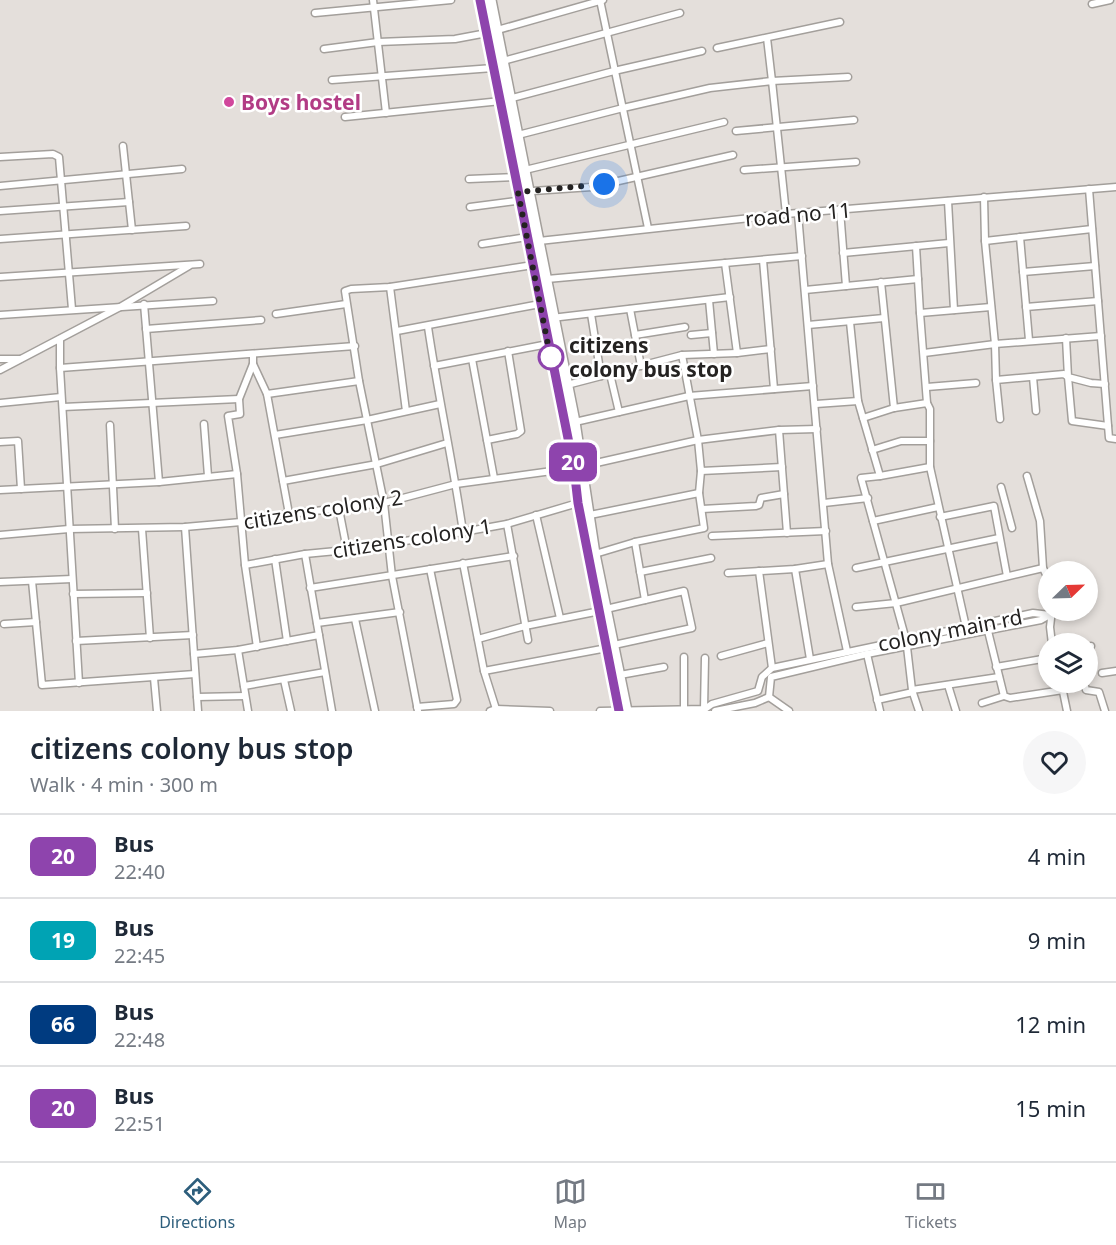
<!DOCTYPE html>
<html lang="en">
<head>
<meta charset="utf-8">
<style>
	body { margin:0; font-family:"Noto Sans",sans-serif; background:#f6f6f7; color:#1f2937; height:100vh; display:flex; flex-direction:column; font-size:22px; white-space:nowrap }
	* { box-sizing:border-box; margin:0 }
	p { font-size:20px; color:#747a83 }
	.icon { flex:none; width:33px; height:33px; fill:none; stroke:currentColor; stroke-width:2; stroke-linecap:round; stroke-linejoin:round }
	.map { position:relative; height:711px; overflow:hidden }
	.sheet { display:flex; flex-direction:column; background:#fff; flex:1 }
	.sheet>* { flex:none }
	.badge { padding:0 12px; border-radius:9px; font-size:21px; line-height:39px }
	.needle { width:39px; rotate:67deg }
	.controls { position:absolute; left:1038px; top:561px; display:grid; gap:12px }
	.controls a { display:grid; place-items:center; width:60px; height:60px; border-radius:50%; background:#fff; box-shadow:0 3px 9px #0003; font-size:30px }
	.you { position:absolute; width:30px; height:30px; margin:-15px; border:4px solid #fff; border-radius:50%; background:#1a73e8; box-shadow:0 0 0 9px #1a73e833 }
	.map>.badge { position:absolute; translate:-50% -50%; box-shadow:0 0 0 3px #fff }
	.round { display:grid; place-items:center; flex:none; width:63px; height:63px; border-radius:32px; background:#f6f6f7 }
	.headline { display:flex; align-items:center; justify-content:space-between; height:102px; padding:0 30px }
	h1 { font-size:28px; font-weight:600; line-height:45px }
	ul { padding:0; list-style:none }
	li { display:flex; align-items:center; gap:18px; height:84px; padding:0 30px; border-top:2px solid #e0e1e3 }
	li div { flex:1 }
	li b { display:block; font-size:22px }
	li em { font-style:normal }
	li .badge { min-width:66px; font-weight:700; text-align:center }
	.dock { display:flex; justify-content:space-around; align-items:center; height:84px; border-top:2px solid #e0e1e3; background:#fff; font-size:16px; color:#747a83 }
	.dock a { display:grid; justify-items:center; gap:3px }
	.dock .current { color:#2d5e7c }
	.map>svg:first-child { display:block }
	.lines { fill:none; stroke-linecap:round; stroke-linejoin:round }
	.street-casing { stroke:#a39f9b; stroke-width:9 }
	.secondary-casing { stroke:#a39f9b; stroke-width:12 }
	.street { stroke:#fff; stroke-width:6 }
	.secondary { stroke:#fff; stroke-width:9 }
	.line-casing { stroke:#fff; stroke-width:14 }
	.line { stroke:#8e44ad; stroke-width:9 }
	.walk { stroke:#242221; stroke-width:6; stroke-dasharray:0 10.8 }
	.hotel-dot { fill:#d1479c; stroke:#fff; stroke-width:2 }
	.stop-dot { fill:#fff; stroke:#8e44ad; stroke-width:3 }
	.labels { text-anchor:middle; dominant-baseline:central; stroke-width:5; stroke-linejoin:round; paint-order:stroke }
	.hotel-label { font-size:21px; font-weight:bold; fill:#b23c85; stroke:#fff; text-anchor:start }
	.street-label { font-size:21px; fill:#242221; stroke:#fff }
	.stop-label { font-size:21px; font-weight:bold; fill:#242221; stroke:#fff; text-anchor:start }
</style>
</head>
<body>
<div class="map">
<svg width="1116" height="711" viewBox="0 0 1116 711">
	<rect width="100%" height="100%" fill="#e4dfdb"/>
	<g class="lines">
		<defs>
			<g id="street">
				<path d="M 373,0 L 386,113"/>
				<path d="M 600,0 L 648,228"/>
				<path d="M 1092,4 L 1110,0"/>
				<path d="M 315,13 L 451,0"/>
				<path d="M 767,38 L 772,81 L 848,77"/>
				<path d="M 717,48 L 840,22"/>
				<path d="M 324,49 L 378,42 L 455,39 L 487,33 L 603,0"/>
				<path d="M 503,61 L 680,13"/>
				<path d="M 332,80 L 493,68"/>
				<path d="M 345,117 L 501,101 L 614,71 L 702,51"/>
				<path d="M 736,131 L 854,120"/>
				<path d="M 518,135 L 623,108 L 710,88 L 772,81 L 786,214"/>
				<path d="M 123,146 L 132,230"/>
				<path d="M 0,157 L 53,154 L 59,157 L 72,309"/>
				<path d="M 525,170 L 724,122"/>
				<path d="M 744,170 L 856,162"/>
				<path d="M 469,179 L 515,177"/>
				<path d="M 0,186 L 182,169"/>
				<path d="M 1089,189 L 1109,438 L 1116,439"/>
				<path d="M 518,192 L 592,187 L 733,155"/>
				<path d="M 984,197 L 985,241 L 995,344 L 1101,336"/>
				<path d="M 948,201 L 954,310"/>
				<path d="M 470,207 L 524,200"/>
				<path d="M 840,210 L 846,286"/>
				<path d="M 0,211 L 129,202"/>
				<path d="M 798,214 L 828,564 L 847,651"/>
				<path d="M 1020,237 L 1029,340"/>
				<path d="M 0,239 L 186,226"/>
				<path d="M 985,241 L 1092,229"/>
				<path d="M 482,244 L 527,237 L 539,241 L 786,214 L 1116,187"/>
				<path d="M 916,246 L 920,313"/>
				<path d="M 843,253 L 949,243"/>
				<path d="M 763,260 L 774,389"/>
				<path d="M 725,263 L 737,353 L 771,349"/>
				<path d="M 1023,272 L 1095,266"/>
				<path d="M 0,277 L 200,264"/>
				<path d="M 547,279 L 802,256"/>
				<path d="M 881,282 L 894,408"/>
				<path d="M 390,287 L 406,411"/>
				<path d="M 805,290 L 918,279"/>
				<path d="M 709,300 L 714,354"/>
				<path d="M 144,304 L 159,482"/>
				<path d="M 1026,307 L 1098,301"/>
				<path d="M 630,309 L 641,366"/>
				<path d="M 276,314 L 346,304"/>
				<path d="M 591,314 L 601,376"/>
				<path d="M 0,315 L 213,301"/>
				<path d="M 543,319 L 730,297"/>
				<path d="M 850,322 L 858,401 L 880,476 L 861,478 L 906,640"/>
				<path d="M 808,325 L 884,318"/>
				<path d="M 428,327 C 438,395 453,463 463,532"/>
				<path d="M 146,329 L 261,320"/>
				<path d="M 397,331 L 540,304"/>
				<path d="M 635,335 L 685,327"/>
				<path d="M 691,335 L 712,333"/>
				<path d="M 1066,338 L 1068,377 L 1091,383 L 1105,384"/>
				<path d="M 60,339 L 60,368 L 79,683"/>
				<path d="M 924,353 L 995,344 L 996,380"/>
				<path d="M 253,354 L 253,364 L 239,399 L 240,414 L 228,416 L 237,474 L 245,565 L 257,647"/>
				<path d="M 682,355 L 698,440 L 701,471 L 782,467"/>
				<path d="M 0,359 L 20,359"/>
				<path d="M 472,359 L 494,478"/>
				<path d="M 253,364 L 267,394 L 289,514"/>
				<path d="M 434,366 L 548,344"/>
				<path d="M 60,368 L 355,346"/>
				<path d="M 0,370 L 120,307 L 189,266"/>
				<path d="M 610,374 L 619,412"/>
				<path d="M 1033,377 L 1036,411"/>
				<path d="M 567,385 L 682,355 L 737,353"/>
				<path d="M 927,387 L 976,383"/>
				<path d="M 267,394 L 359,381"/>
				<path d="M 0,403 L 61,397"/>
				<path d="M 816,404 L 858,401"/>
				<path d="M 63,407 L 239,399"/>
				<path d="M 863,418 L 894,408 L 927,403"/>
				<path d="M 1000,419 L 996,380 L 1064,374 L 1068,377 L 1072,421 L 1108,426"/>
				<path d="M 575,422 L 689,396 L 813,386"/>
				<path d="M 204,424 L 208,476"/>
				<path d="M 110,425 L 115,529"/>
				<path d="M 779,430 L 787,533"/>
				<path d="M 275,435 L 367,420 L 440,404"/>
				<path d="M 487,440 L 517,434 L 521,431 L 508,351"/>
				<path d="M 0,442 L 18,441 L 21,489"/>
				<path d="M 872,450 L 901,441 L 930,441"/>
				<path d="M 880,476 L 930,467"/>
				<path d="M 1027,476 L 1040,521 L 1043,568 L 1048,579"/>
				<path d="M 283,481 L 377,464 L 447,443"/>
				<path d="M 1001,487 L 1012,528"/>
				<path d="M 0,490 L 159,482 L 237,474"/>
				<path d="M 824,503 L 868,498"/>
				<path d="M 339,509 L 347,550"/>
				<path d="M 702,509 L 756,506 L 759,505 L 761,498 L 784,494"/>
				<path d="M 536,515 L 560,618"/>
				<path d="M 590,515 L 699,493"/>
				<path d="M 940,517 L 994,506 L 1007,576"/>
				<path d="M 873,521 L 938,507"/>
				<path d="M 507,524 L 528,640"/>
				<path d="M 185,527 L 194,654"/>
				<path d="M 142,529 L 150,638"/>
				<path d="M 0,535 L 69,529 L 185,527 L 241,522 L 289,514 L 384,503 L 456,484 L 574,468 L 698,440 L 779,430 L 817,429"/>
				<path d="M 712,536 L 826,531"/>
				<path d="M 635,542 L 645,600"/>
				<path d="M 305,554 L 332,711"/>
				<path d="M 595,554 L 635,542 L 704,528 L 699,493 L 701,471"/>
				<path d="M 275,559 L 287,641"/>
				<path d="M 463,563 L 484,671 L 496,709"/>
				<path d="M 245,565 L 305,554 L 347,550 L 463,532 L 507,524 L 578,503"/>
				<path d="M 856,568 L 999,538"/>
				<path d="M 795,569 L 810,659"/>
				<path d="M 759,571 L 772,668"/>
				<path d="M 640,572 L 711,558"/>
				<path d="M 728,573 L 795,569 L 828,564"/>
				<path d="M 32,581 L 42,685 L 195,674"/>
				<path d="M 0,582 L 72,579"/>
				<path d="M 310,588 L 514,556"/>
				<path d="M 73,594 L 147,593"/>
				<path d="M 856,607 L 896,603 L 1043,568"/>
				<path d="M 606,609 L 684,591 L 692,628 L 614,645"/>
				<path d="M 355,619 L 375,711"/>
				<path d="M 317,623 L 400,612"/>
				<path d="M 4,624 L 36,622"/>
				<path d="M 966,627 L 930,467 L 930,409 L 927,403 L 920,313 L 991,307"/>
				<path d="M 987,627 L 1004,696 L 1010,698 L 1063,690"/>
				<path d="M 478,639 L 525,626 L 600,611"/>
				<path d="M 76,641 L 193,635"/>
				<path d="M 1052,644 L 1050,627 L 1052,610"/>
				<path d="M 907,647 L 912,690 L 919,711"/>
				<path d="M 1088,647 L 1091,646"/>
				<path d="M 238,650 L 248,711"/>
				<path d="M 867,654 L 880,711"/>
				<path d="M 721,656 L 768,643"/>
				<path d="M 684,657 L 684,710"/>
				<path d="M 996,667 L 1048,658"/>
				<path d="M 484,671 L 607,648"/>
				<path d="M 1102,673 L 1116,671"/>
				<path d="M 620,675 L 664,667"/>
				<path d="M 154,678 L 157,711"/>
				<path d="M 284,680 L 291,711"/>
				<path d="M 1061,682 L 1067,711"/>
				<path d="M 1084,682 L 1086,690 L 1099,692 L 1105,711"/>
				<path d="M 948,685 L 956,711"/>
				<path d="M 244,686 L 325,672"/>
				<path d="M 912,690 L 999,677"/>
				<path d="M 197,697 L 245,696"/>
				<path d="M 769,697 L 771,677 L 867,654 L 1041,620 L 1050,615"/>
				<path d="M 769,697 L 789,711"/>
				<path d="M 877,700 L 913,692"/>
				<path d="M 982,703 L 1004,696"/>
				<path d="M 417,707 L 454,704 L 457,700 L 430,569"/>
				<path d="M 704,709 L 705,658"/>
				<path d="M 198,711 L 194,654 L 238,650 L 319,635"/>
				<path d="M 418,711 L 392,576 L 384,503 L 359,381 L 345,291 L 351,289 L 390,287 L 533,265"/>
				<path d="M 490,711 L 496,709 L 550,711"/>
				<path d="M 600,711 L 705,709 L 712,704 L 758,691 L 762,677 L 772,668 L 1033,613 L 1050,615"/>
				<path d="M 715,711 L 755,703 L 769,697"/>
			</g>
			<g id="secondary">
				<path d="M 480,0 L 574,468 L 578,503 L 619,711"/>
				<path d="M 491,0 L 575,422 L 595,554 L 627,711"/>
			</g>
		</defs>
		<use href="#street" class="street-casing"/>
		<use href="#secondary" class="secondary-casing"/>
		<use href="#street" class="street"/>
		<use href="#secondary" class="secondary"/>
	</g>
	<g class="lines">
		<defs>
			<path id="line" d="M 480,0 L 574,468 L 578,503 L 619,711"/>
		</defs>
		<use href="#line" class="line-casing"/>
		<use href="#line" class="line"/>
		<path class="walk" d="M 551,357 L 551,360 L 518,192 L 604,184"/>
	</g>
	<circle class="hotel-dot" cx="229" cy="102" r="6"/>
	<circle class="stop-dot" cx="551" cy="357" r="12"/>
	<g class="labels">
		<g class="hotel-label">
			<text x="241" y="102">Boys hostel</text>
		</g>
		<g class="street-label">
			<text transform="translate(798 214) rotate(-5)">road no 11</text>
			<text transform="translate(323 509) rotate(-9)">citizens colony 2</text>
			<text transform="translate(412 538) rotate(-9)">citizens colony 1</text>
			<text transform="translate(950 630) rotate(-11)">colony main rd</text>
		</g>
		<g class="stop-label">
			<text x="569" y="345">citizens<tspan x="569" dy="24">colony bus stop</tspan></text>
		</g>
	</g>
</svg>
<div class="controls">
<a><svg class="needle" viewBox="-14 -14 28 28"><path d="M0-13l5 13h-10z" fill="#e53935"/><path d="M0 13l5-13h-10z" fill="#747a83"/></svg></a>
<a><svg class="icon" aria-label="layers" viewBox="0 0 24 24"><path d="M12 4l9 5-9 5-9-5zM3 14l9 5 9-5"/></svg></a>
</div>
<div class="you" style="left:604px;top:184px"></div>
<b class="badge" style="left:573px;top:462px;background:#8e44ad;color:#fff">20</b>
</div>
<section class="sheet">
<div class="headline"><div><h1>citizens colony bus stop</h1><p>Walk · 4 min · 300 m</p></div><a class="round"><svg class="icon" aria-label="heart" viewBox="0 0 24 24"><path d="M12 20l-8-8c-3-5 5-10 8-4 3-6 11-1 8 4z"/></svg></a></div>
<ul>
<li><span class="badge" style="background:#8e44ad;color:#fff">20</span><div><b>Bus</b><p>22:40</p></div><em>4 min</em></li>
<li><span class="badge" style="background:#00a3b4;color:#fff">19</span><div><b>Bus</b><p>22:45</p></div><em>9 min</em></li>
<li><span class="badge" style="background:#003b80;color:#fff">66</span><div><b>Bus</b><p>22:48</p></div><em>12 min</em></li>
<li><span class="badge" style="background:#8e44ad;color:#fff">20</span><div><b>Bus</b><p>22:51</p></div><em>15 min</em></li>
</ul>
</section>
<nav class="dock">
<a class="current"><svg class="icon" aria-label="directions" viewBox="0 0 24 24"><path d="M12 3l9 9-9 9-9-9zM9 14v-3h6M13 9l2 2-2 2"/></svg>Directions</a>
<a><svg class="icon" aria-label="map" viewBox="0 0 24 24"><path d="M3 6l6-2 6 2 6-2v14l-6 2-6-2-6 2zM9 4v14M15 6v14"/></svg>Map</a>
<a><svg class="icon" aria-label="tickets" viewBox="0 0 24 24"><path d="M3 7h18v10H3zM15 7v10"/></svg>Tickets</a>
</nav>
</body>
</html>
